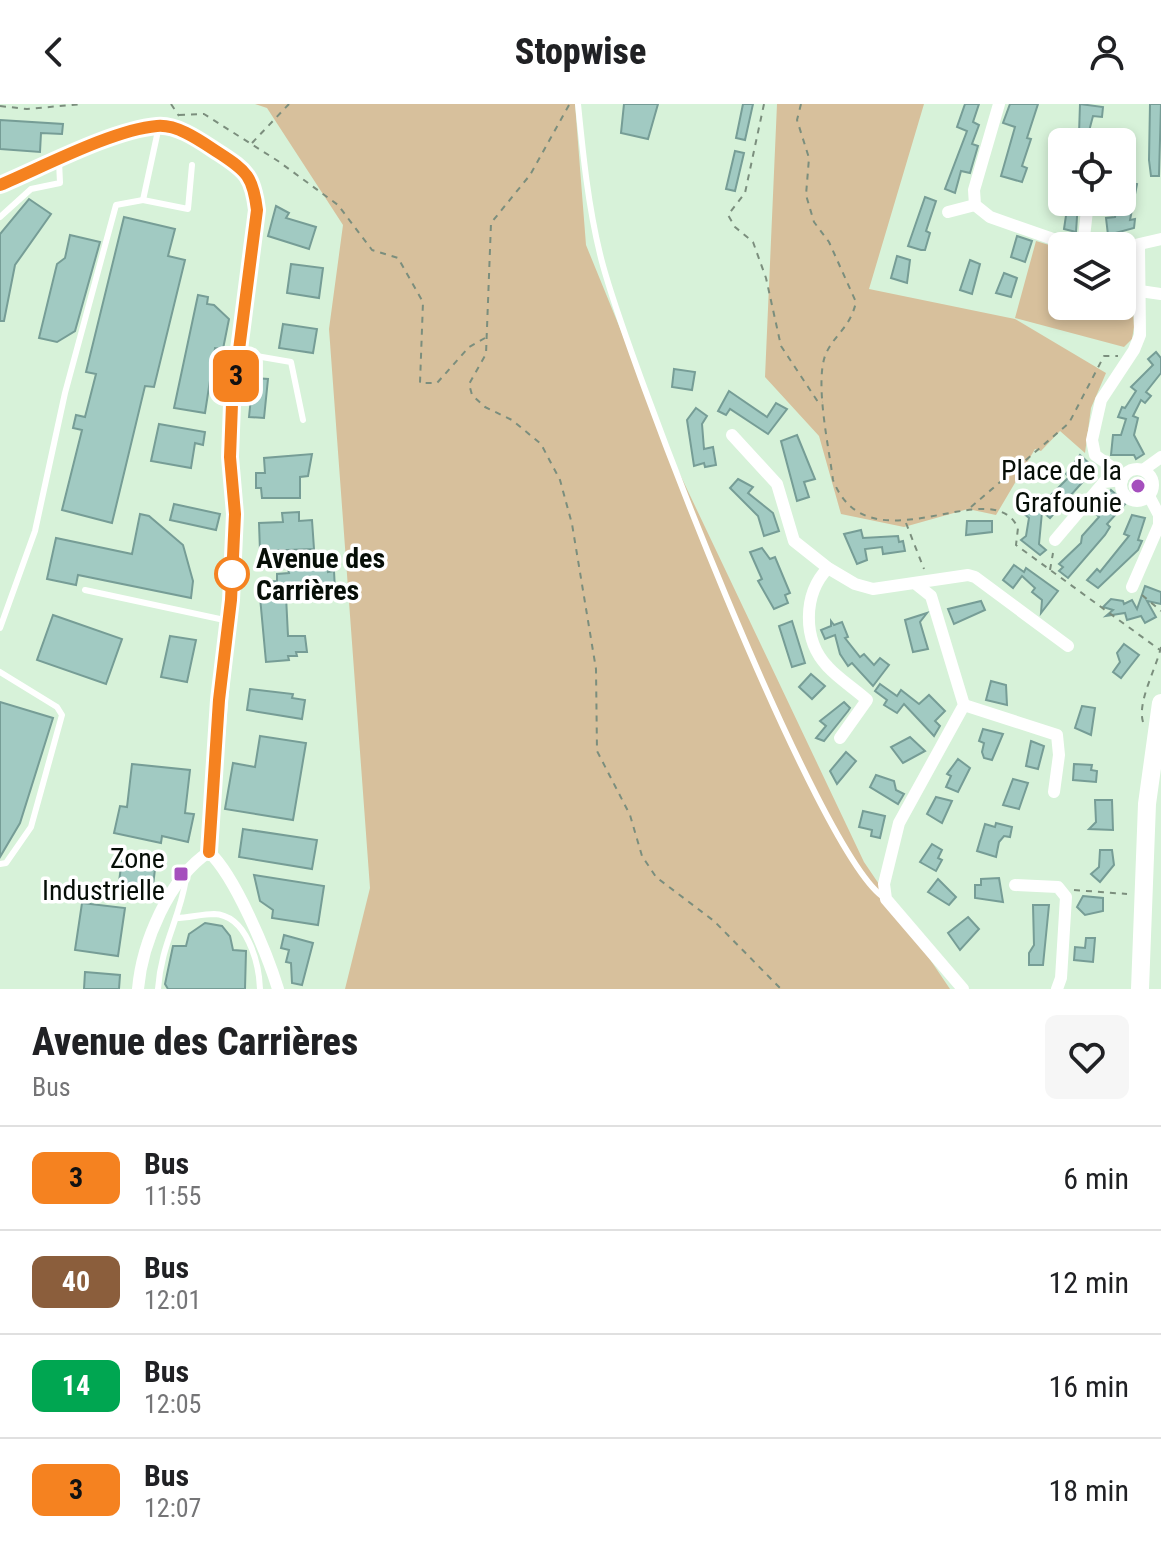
<!DOCTYPE html>
<html lang="fr">
<head>
<meta charset="utf-8">
<style>
	body { margin:0; font-family:"Roboto Condensed",sans-serif; background:#f6f6f6; color:#202124; height:100vh; display:flex; flex-direction:column; font-size:30px; white-space:nowrap }
	* { box-sizing:border-box; margin:0 }
	p { font-size:26px; color:#757577 }
	.icon { flex:none; width:44px; height:44px; fill:none; stroke:currentColor; stroke-width:2; stroke-linecap:round; stroke-linejoin:round }
	.map { position:relative; height:885px; overflow:hidden }
	.drawer { display:flex; flex-direction:column; background:#fff; flex:1 }
	.drawer>* { flex:none }
	.badge { padding:0 16px; border-radius:12px; font-size:28px; line-height:52px }
	.buttons { position:absolute; left:1048px; top:24px; display:grid; gap:16px }
	.buttons a { display:grid; place-items:center; width:88px; height:88px; border-radius:12px; background:#fff; box-shadow:0 4px 12px #0003; font-size:40px }
	.map>.badge { position:absolute; translate:-50% -50%; box-shadow:0 0 0 4px #fff }
	.round { display:grid; place-items:center; flex:none; width:84px; height:84px; border-radius:12px; background:#f6f6f6 }
	.summary { display:flex; align-items:center; justify-content:space-between; height:136px; padding:0 32px }
	h1 { font-size:38px; font-weight:800; line-height:60px }
	ul { padding:0; list-style:none }
	li { display:flex; align-items:center; gap:24px; height:104px; padding:0 32px; border-top:2px solid #e0e0e0 }
	li div { flex:1 }
	li b { display:block; font-size:30px }
	li em { font-style:normal }
	li .badge { min-width:88px; font-weight:700; text-align:center }
	header { display:flex; justify-content:space-between; align-items:center; height:104px; padding:0 32px; background:#fff; font-size:36px; font-weight:800 }
	.map>svg:first-child { display:block }
	.green { fill:#d7c09c }
	.building { fill:#a1cac2; stroke:#769d96; stroke-width:2 }
	.lines { fill:none; stroke-linecap:round; stroke-linejoin:round }
	.path { stroke:#7b8e7d; stroke-width:2; stroke-dasharray:6 6; stroke-linecap:butt }
	.lane { stroke:#fff; stroke-width:6 }
	.street { stroke:#fff; stroke-width:12 }
	.secondary { stroke:#fff; stroke-width:18 }
	.line-casing { stroke:#fff; stroke-width:18 }
	.line { stroke:#f58220; stroke-width:12 }
	.poi-dot { fill:#a54fbd; stroke:#fff; stroke-width:3 }
	.stop-dot { fill:#fff; stroke:#f58220; stroke-width:4 }
	.labels { text-anchor:middle; dominant-baseline:central; stroke-width:7; stroke-linejoin:round; paint-order:stroke }
	.poi-label { font-size:28px; fill:#060e07; stroke:#fff; text-anchor:end }
	.stop-label { font-size:28px; font-weight:bold; fill:#060e07; stroke:#fff; text-anchor:start }
</style>
</head>
<body>
<header><svg class="icon" aria-label="back" viewBox="0 0 24 24"><path d="M15 5l-7 7 7 7"/></svg>Stopwise<svg class="icon" aria-label="person" viewBox="0 0 24 24"><circle cx="12" cy="8" r="4"/><path d="M4 21q1-7 8-7t8 7"/></svg></header>
<div class="map">
<svg width="1161" height="885" viewBox="0 0 1161 885">
	<rect width="100%" height="100%" fill="#d7f2d9"/>
	<g class="green">
		<path d="M 255,0 L 575,0 L 586,141 L 677,364 L 864,758 L 950,885 L 345,885 L 370,784 L 329,225 L 343,121 L 267,4 Z"/>
		<path d="M 777,0 L 924,0 L 869,185 L 1015,215 L 1106,269 L 1091,304 L 1085,349 L 1060,327 L 1041,347 L 1035,345 L 996,411 L 968,405 L 904,423 L 841,410 L 819,332 L 765,273 Z"/>
		<path d="M 1036,137 L 1062,145 L 1062,202 L 1122,202 L 1122,151 L 1130,154 L 1134,223 L 1132,235 L 1124,243 L 1015,214 Z"/>
	</g>
	<g class="building">
		<path d="M 624,0 L 658,0 L 648,35 L 621,29 Z"/>
		<path d="M 743,0 L 753,0 L 745,36 L 736,34 Z"/>
		<path d="M 965,0 L 979,0 L 973,18 L 979,21 L 972,40 L 978,42 L 970,69 L 961,67 L 955,89 L 945,85 L 967,27 L 957,23 Z"/>
		<path d="M 1010,0 L 1038,0 L 1027,34 L 1031,35 L 1022,62 L 1027,64 L 1022,78 L 1001,72 L 1015,23 L 1003,19 Z"/>
		<path d="M 1080,0 L 1103,3 L 1102,13 L 1093,12 L 1088,31 L 1079,30 Z"/>
		<path d="M 1150,0 L 1161,0 L 1159,72 L 1151,72 L 1149,56 Z"/>
		<path d="M 0,16 L 63,20 L 62,30 L 41,29 L 40,48 L 0,45 Z"/>
		<path d="M 735,47 L 744,49 L 735,87 L 726,85 Z"/>
		<path d="M 1122,78 L 1137,80 L 1130,116 L 1135,115 L 1134,124 L 1108,131 L 1106,114 L 1115,113 L 1118,98 L 1122,98 Z"/>
		<path d="M 925,93 L 936,97 L 926,127 L 930,129 L 925,146 L 921,146 L 908,142 Z"/>
		<path d="M 29,95 L 51,110 L 15,161 L 4,217 L 0,217 L 0,130 Z"/>
		<path d="M 1068,98 L 1078,98 L 1076,128 L 1064,125 Z"/>
		<path d="M 276,102 L 289,109 L 286,114 L 316,123 L 309,145 L 268,132 Z"/>
		<path d="M 124,113 L 175,125 L 168,152 L 185,156 L 154,283 L 145,282 L 112,419 L 62,406 L 82,326 L 73,324 L 76,311 L 85,313 L 96,270 L 86,268 Z"/>
		<path d="M 70,131 L 100,138 L 75,227 L 57,238 L 39,234 L 57,160 L 65,154 Z"/>
		<path d="M 1017,132 L 1032,137 L 1025,158 L 1011,153 Z"/>
		<path d="M 897,152 L 910,156 L 907,179 L 891,174 Z"/>
		<path d="M 970,156 L 980,160 L 972,190 L 960,186 Z"/>
		<path d="M 291,160 L 323,164 L 319,194 L 287,189 Z"/>
		<path d="M 1004,169 L 1017,174 L 1011,193 L 996,189 Z"/>
		<path d="M 198,191 L 208,193 L 207,200 L 214,201 L 229,215 L 223,245 L 215,244 L 205,309 L 174,304 Z"/>
		<path d="M 283,220 L 317,225 L 313,249 L 279,244 Z"/>
		<path d="M 1156,248 L 1161,254 L 1161,269 L 1146,288 L 1151,292 L 1145,299 L 1141,296 L 1133,312 L 1138,314 L 1134,331 L 1144,350 L 1136,355 L 1134,351 L 1111,351 L 1113,331 L 1121,331 L 1126,315 L 1118,313 L 1122,303 L 1125,304 L 1136,287 L 1131,283 L 1153,261 L 1148,255 Z"/>
		<path d="M 674,265 L 695,268 L 692,286 L 672,283 Z"/>
		<path d="M 253,274 L 268,275 L 264,314 L 249,313 Z"/>
		<path d="M 729,287 L 767,313 L 776,299 L 787,305 L 768,330 L 730,305 L 726,311 L 718,307 Z"/>
		<path d="M 696,304 L 707,312 L 702,320 L 704,345 L 713,343 L 716,361 L 705,363 L 704,359 L 694,362 L 687,316 Z"/>
		<path d="M 159,320 L 205,328 L 203,341 L 195,339 L 191,364 L 151,357 Z"/>
		<path d="M 797,331 L 815,375 L 804,378 L 809,393 L 797,397 L 781,337 Z"/>
		<path d="M 312,350 L 308,372 L 300,373 L 300,394 L 262,394 L 261,384 L 256,384 L 256,369 L 265,369 L 264,354 Z"/>
		<path d="M 1080,351 L 1090,360 L 1084,367 L 1089,371 L 1050,414 L 1038,404 L 1069,373 L 1066,370 Z"/>
		<path d="M 738,375 L 753,383 L 748,389 L 773,409 L 779,427 L 764,432 L 758,412 L 730,384 Z"/>
		<path d="M 1111,386 L 1126,399 L 1107,420 L 1110,423 L 1105,431 L 1068,474 L 1059,467 L 1063,463 L 1059,460 L 1081,439 L 1082,432 L 1099,413 L 1097,411 L 1103,404 L 1098,401 Z"/>
		<path d="M 1032,399 L 1042,408 L 1039,440 L 1046,446 L 1040,451 L 1021,436 L 1026,432 L 1029,414 L 1023,409 Z"/>
		<path d="M 174,400 L 220,410 L 216,426 L 170,416 Z"/>
		<path d="M 299,408 L 299,417 L 312,416 L 314,445 L 260,447 L 259,419 L 283,418 L 282,409 Z"/>
		<path d="M 140,410 L 149,412 L 183,441 L 193,477 L 191,494 L 78,471 L 76,481 L 47,475 L 56,434 L 132,450 Z"/>
		<path d="M 1132,411 L 1145,414 L 1138,436 L 1142,437 L 1138,446 L 1098,484 L 1087,476 L 1097,465 L 1100,468 L 1129,432 L 1124,430 Z"/>
		<path d="M 967,417 L 992,417 L 992,428 L 966,431 Z"/>
		<path d="M 861,426 L 863,434 L 898,432 L 899,438 L 903,437 L 905,447 L 883,450 L 882,443 L 865,445 L 867,456 L 857,460 L 844,430 Z"/>
		<path d="M 762,444 L 770,455 L 775,453 L 790,489 L 785,491 L 788,499 L 774,505 L 758,477 L 762,475 L 750,448 Z"/>
		<path d="M 1014,461 L 1024,468 L 1026,464 L 1058,487 L 1041,509 L 1042,496 L 1032,488 L 1035,484 L 1022,472 L 1013,484 L 1003,476 Z"/>
		<path d="M 328,463 L 328,468 L 334,467 L 335,486 L 330,486 L 330,490 L 286,492 L 288,532 L 305,532 L 307,548 L 296,548 L 297,552 L 288,552 L 289,556 L 266,558 L 260,493 L 266,493 L 265,478 L 277,477 L 277,470 L 289,469 L 288,465 Z"/>
		<path d="M 1145,482 L 1161,488 L 1161,500 L 1147,497 L 1156,513 L 1145,519 L 1141,512 L 1127,516 L 1125,509 L 1106,512 L 1113,506 L 1103,503 L 1111,495 L 1123,497 L 1124,500 L 1132,496 L 1137,505 Z"/>
		<path d="M 981,497 L 985,506 L 954,520 L 948,505 Z"/>
		<path d="M 927,509 L 920,518 L 928,545 L 913,548 L 905,516 Z"/>
		<path d="M 53,511 L 122,535 L 106,580 L 37,556 Z"/>
		<path d="M 792,517 L 805,559 L 792,563 L 779,522 Z"/>
		<path d="M 831,517 L 834,521 L 842,518 L 848,533 L 845,534 L 860,553 L 864,550 L 874,561 L 880,554 L 889,561 L 873,582 L 852,559 L 848,562 L 840,550 L 835,531 L 825,535 L 821,526 L 831,522 Z"/>
		<path d="M 170,532 L 196,536 L 187,578 L 161,573 Z"/>
		<path d="M 1124,540 L 1139,551 L 1121,574 L 1113,568 L 1120,558 L 1117,549 Z"/>
		<path d="M 811,570 L 825,582 L 812,595 L 799,583 Z"/>
		<path d="M 991,577 L 1006,581 L 1007,601 L 986,596 Z"/>
		<path d="M 880,580 L 897,592 L 901,586 L 919,600 L 929,591 L 945,607 L 935,617 L 940,622 L 934,632 L 904,600 L 897,609 L 884,601 L 887,596 L 875,587 Z"/>
		<path d="M 250,585 L 293,590 L 292,594 L 305,596 L 302,615 L 247,606 Z"/>
		<path d="M 0,598 L 53,614 L 20,719 L 0,753 Z"/>
		<path d="M 844,598 L 850,604 L 848,607 L 824,637 L 816,634 L 826,622 L 820,617 Z"/>
		<path d="M 1082,602 L 1095,604 L 1091,631 L 1075,624 Z"/>
		<path d="M 983,625 L 1003,630 L 992,656 L 984,654 L 982,648 L 984,639 L 979,637 Z"/>
		<path d="M 260,632 L 306,639 L 293,716 L 225,705 L 233,659 L 255,663 Z"/>
		<path d="M 910,633 L 925,647 L 903,659 L 891,643 Z"/>
		<path d="M 1031,637 L 1044,642 L 1038,665 L 1026,662 Z"/>
		<path d="M 846,648 L 856,657 L 837,680 L 830,667 Z"/>
		<path d="M 958,655 L 970,664 L 958,688 L 946,683 L 951,672 L 947,670 Z"/>
		<path d="M 132,660 L 190,666 L 185,709 L 194,710 L 188,738 L 162,732 L 161,739 L 114,729 L 120,702 L 127,703 Z"/>
		<path d="M 1074,660 L 1092,661 L 1091,666 L 1097,667 L 1096,678 L 1073,676 Z"/>
		<path d="M 876,671 L 894,677 L 896,686 L 904,690 L 898,700 L 870,683 Z"/>
		<path d="M 1013,675 L 1028,679 L 1019,705 L 1003,701 Z"/>
		<path d="M 936,693 L 952,697 L 942,719 L 927,710 Z"/>
		<path d="M 1095,696 L 1112,696 L 1113,726 L 1089,725 L 1096,718 Z"/>
		<path d="M 863,707 L 885,712 L 880,734 L 871,732 L 872,726 L 859,723 Z"/>
		<path d="M 996,719 L 1012,723 L 1010,733 L 1004,732 L 999,738 L 996,753 L 977,747 L 985,720 L 995,723 Z"/>
		<path d="M 243,725 L 317,736 L 312,765 L 239,753 Z"/>
		<path d="M 932,740 L 942,746 L 938,754 L 942,756 L 936,767 L 920,758 Z"/>
		<path d="M 1100,746 L 1112,746 L 1114,761 L 1100,778 L 1091,770 L 1099,763 Z"/>
		<path d="M 122,755 L 149,759 L 155,765 L 152,790 L 126,787 L 127,780 L 119,778 Z"/>
		<path d="M 254,771 L 324,782 L 318,821 L 272,814 L 273,806 L 260,797 Z"/>
		<path d="M 999,774 L 1003,798 L 975,794 L 975,781 L 981,781 L 981,775 Z"/>
		<path d="M 938,775 L 956,793 L 949,801 L 928,788 Z"/>
		<path d="M 1083,792 L 1103,794 L 1103,807 L 1085,811 L 1077,803 Z"/>
		<path d="M 82,799 L 125,804 L 118,852 L 75,846 Z"/>
		<path d="M 1033,801 L 1049,801 L 1043,861 L 1029,861 L 1029,849 L 1034,841 Z"/>
		<path d="M 968,813 L 979,825 L 960,846 L 948,829 Z"/>
		<path d="M 205,819 L 222,822 L 230,832 L 233,846 L 246,847 L 245,885 L 168,885 L 165,880 L 173,842 L 186,842 L 189,830 Z"/>
		<path d="M 284,831 L 313,839 L 302,881 L 292,879 L 291,859 L 286,858 L 289,846 L 281,844 Z"/>
		<path d="M 1086,834 L 1095,834 L 1093,858 L 1074,856 L 1075,843 L 1085,844 Z"/>
		<path d="M 85,868 L 120,871 L 119,885 L 84,885 Z"/>
	</g>
	<g class="lines">
		<g class="path">
			<path d="M 171,0 L 179,12"/>
			<path d="M 764,0 L 745,89 L 728,111 L 735,123 L 753,138 L 766,174 L 781,242 L 818,298 L 823,298"/>
			<path d="M 801,0 L 797,16 L 809,54 L 806,91 L 814,118 L 829,138 L 856,198 C 850,225 833,231 825,252 C 815,281 829,344 833,376 C 869,468 992,366 1018,424 L 1016,441 L 1160,546"/>
			<path d="M 569,1 L 530,71 L 491,119 L 486,250 L 469,280 L 472,291 L 485,303 L 512,316 L 541,340 L 560,376 L 572,420 L 596,565 L 597,647 L 630,711 L 642,752 L 656,773 L 714,817 L 781,885"/>
			<path d="M 0,2 L 27,5 L 83,0"/>
			<path d="M 179,11 L 204,10 L 278,57 L 338,101 L 372,146 L 398,154 L 423,198 L 420,279 L 437,279 L 469,243 L 485,234"/>
			<path d="M 252,39 L 289,0"/>
			<path d="M 971,403 L 1069,319 L 1104,252 L 1118,252"/>
			<path d="M 906,419 L 924,465"/>
			<path d="M 1050,466 L 1053,449"/>
			<path d="M 1142,491 L 1161,507"/>
			<path d="M 1143,618 C 1137,598 1156,565 1161,543"/>
			<path d="M 1074,786 L 1127,790"/>
		</g>
		<g class="lane">
			<path d="M 578,0 C 583,50 588,101 600,150 C 622,243 820,757 885,794"/>
			<path d="M 159,22 L 143,96 L 188,105 L 192,61"/>
			<path d="M 0,113 L 31,85 L 60,79 L 59,57"/>
			<path d="M 239,249 L 291,258 L 303,316"/>
			<path d="M 85,486 L 229,517"/>
			<path d="M 0,524 L 35,427 L 65,289 L 116,101 L 143,96"/>
			<path d="M 0,568 L 57,603 L 62,611 L 31,723 L 6,759 L 0,760"/>
			<path d="M 176,814 C 189,814 201,810 214,810 C 247,811 259,859 260,885"/>
			<path d="M 158,885 C 161,841 179,817 186,775"/>
		</g>
		<g class="street">
			<path d="M 999,0 L 974,86 L 975,101 L 990,113 L 1073,142"/>
			<path d="M 1095,38 L 1095,37"/>
			<path d="M 0,81 C 43,63 113,26 157,22 C 178,20 202,38 219,49 C 247,66 254,73 257,106 L 232,300 L 230,353 L 235,410 L 231,496 L 209,748"/>
			<path d="M 948,108 L 975,101"/>
			<path d="M 1083,142 L 1088,98"/>
			<path d="M 1122,144 L 1161,135"/>
			<path d="M 1140,187 L 1161,190"/>
			<path d="M 732,331 L 777,380 L 794,437 L 828,464 L 855,480 L 873,485 L 968,471 L 975,473 L 1068,542"/>
			<circle cx="1137" cy="381" r="16"/>
			<path d="M 1143,366 L 1161,353"/>
			<path d="M 1124,372 L 1095,351 L 1092,336 L 1101,296 L 1134,246 L 1140,231 L 1139,141"/>
			<path d="M 1055,436 L 1104,378 L 1122,376"/>
			<path d="M 828,464 C 803,490 802,536 828,563 C 839,575 855,585 867,596 L 840,634"/>
			<path d="M 916,480 L 931,492 L 964,601 L 899,719 L 884,780 L 886,795 L 963,885"/>
			<path d="M 1132,483 L 1159,421 L 1159,411 L 1149,392"/>
			<path d="M 964,601 L 1057,631 L 1059,651 L 1054,688"/>
			<path d="M 209,748 C 235,772 267,849 278,885"/>
			<path d="M 1015,781 L 1058,783 L 1066,793 L 1061,874 L 1057,885"/>
			<path d="M 138,885 C 142,839 169,774 209,748"/>
		</g>
		<path class="secondary" d="M 1140,885 L 1147,700 L 1161,599"/>
	</g>
	<g class="lines">
		<defs>
			<path id="line" d="M 0,81 C 43,63 112,26 157,22 C 178,20 202,38 219,49 C 247,67 253,73 257,106 L 232,300 L 230,353 L 235,410 L 231,496 L 219,596 L 209,748"/>
		</defs>
		<use href="#line" class="line-casing"/>
		<use href="#line" class="line"/>
	</g>
	<g class="poi-dot">
		<circle cx="1138" cy="382" r="8"/>
		<rect x="173" y="762" width="16" height="16" rx="4"/>
	</g>
	<circle class="stop-dot" cx="232" cy="470" r="16"/>
	<g class="labels">
		<g class="poi-label">
			<text x="1122" y="366">Place de la<tspan x="1122" dy="32">Grafounie</tspan></text>
			<text x="165" y="754">Zone<tspan x="165" dy="32">Industrielle</tspan></text>
		</g>
		<g class="stop-label">
			<text x="256" y="454">Avenue des<tspan x="256" dy="32">Carrières</tspan></text>
		</g>
	</g>
</svg>
<div class="buttons">
<a><svg class="icon" aria-label="locate" viewBox="0 0 24 24"><circle cx="12" cy="12" r="6"/><path d="M12 2v4M12 18v4M2 12h4M18 12h4"/></svg></a>
<a><svg class="icon" aria-label="layers" viewBox="0 0 24 24"><path d="M12 4l9 5-9 5-9-5zM3 14l9 5 9-5"/></svg></a>
</div>
<b class="badge" style="left:236px;top:272px;background:#f58220;color:#111">3</b>
</div>
<section class="drawer">
<div class="summary"><div><h1>Avenue des Carrières</h1><p>Bus</p></div><a class="round"><svg class="icon" aria-label="heart" viewBox="0 0 24 24"><path d="M12 20l-8-8c-3-5 5-10 8-4 3-6 11-1 8 4z"/></svg></a></div>
<ul>
<li><span class="badge" style="background:#f58220;color:#111">3</span><div><b>Bus</b><p>11:55</p></div><em>6 min</em></li>
<li><span class="badge" style="background:#8b5e3c;color:#fff">40</span><div><b>Bus</b><p>12:01</p></div><em>12 min</em></li>
<li><span class="badge" style="background:#00a651;color:#fff">14</span><div><b>Bus</b><p>12:05</p></div><em>16 min</em></li>
<li><span class="badge" style="background:#f58220;color:#111">3</span><div><b>Bus</b><p>12:07</p></div><em>18 min</em></li>
</ul>
</section>
</body>
</html>
